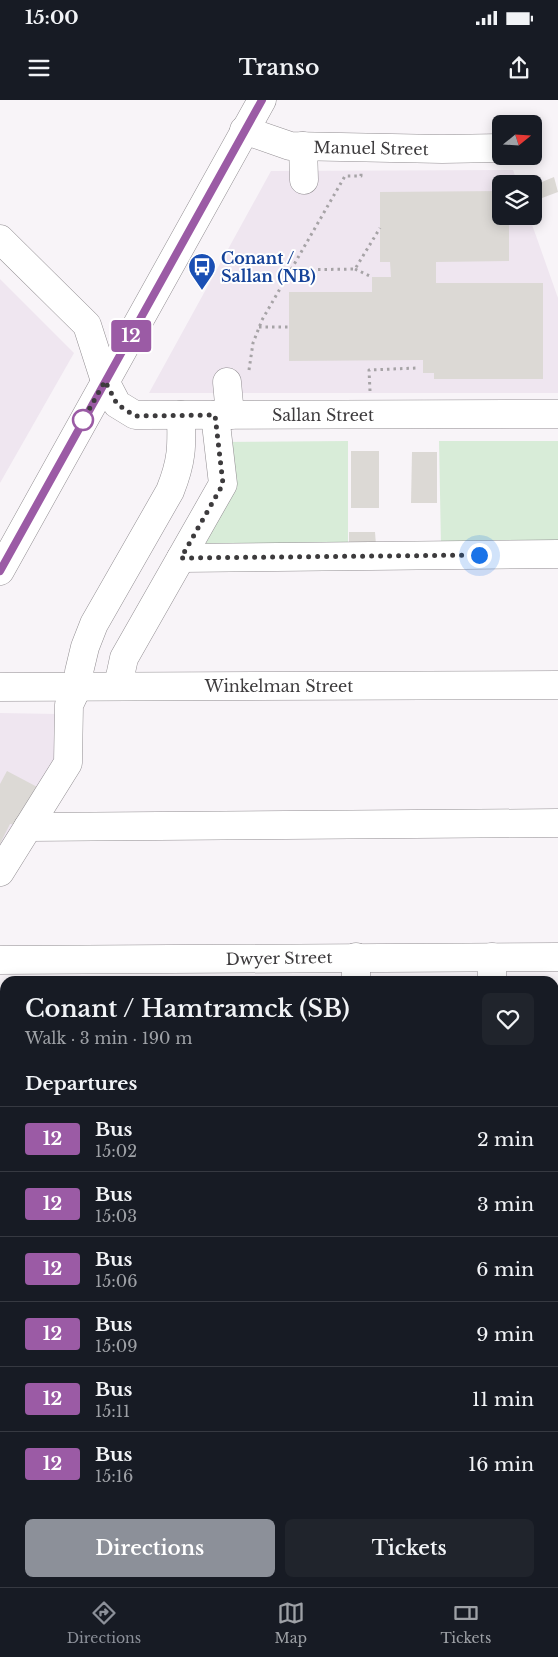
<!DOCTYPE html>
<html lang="en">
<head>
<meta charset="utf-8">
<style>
	body { margin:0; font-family:"Libre Baskerville",serif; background:#20242c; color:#f1f3f6; height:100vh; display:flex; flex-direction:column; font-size:19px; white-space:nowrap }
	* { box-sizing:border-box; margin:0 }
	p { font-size:16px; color:#9ea1a6 }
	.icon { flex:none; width:28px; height:28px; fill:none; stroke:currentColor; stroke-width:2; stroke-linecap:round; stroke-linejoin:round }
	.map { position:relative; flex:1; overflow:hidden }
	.panel { position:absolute; left:0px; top:876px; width:559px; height:611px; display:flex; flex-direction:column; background:#171b24; border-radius:15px 15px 0 0; box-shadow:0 2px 12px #0003 }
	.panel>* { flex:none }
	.badge { padding:0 10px; border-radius:4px; font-size:18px; line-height:32px }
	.needle { width:32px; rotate:72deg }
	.controls { position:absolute; left:492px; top:15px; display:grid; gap:10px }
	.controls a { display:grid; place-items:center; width:50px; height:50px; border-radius:8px; background:#171b24; box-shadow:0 2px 12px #0003; font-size:25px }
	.you { position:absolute; width:25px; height:25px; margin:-12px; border:4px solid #fff; border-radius:50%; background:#1a73e8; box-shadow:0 0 0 8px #1a73e833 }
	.map>.badge { position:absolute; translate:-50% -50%; box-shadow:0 0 0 2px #fff }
	h2 { padding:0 25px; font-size:19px; line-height:45px }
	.round { display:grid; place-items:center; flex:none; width:52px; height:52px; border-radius:8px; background:#20242c }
	.headline { display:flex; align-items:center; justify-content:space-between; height:85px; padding:0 25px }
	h1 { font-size:24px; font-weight:600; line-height:38px }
	.cta { display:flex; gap:10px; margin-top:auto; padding:10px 25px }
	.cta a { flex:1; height:58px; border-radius:8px; background:#8c9099; color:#fff; font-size:20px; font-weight:600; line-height:58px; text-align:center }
	.cta a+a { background:#20242c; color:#f1f3f6 }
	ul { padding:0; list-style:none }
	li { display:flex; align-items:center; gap:15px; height:65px; padding:0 25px; border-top:1px solid #363941 }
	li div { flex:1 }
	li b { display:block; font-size:19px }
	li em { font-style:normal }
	li .badge { min-width:55px; font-weight:700; text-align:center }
	.status { display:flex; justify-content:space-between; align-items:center; height:35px; padding:0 25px; background:#171b24; direction:ltr }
	.status svg { height:14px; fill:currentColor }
	header { display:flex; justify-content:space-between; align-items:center; height:65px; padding:0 25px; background:#171b24; font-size:22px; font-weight:600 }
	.dock { display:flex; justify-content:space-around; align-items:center; height:70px; border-top:1px solid #363941; background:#171b24; font-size:14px; color:#9ea1a6 }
	.dock a { display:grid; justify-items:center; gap:2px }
	.dock .selected { color:#8c9099 }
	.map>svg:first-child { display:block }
	.built { fill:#efe6f0 }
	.green { fill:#d8ecd8 }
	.building { fill:#dcd9d5 }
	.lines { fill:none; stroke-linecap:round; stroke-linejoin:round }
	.minor-casing { stroke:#928e92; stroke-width:29 }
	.major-casing { stroke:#928e92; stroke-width:29 }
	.path { stroke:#a6a3a6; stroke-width:3; stroke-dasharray:2.5 4; stroke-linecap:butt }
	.minor { stroke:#fff; stroke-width:28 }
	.major { stroke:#fff; stroke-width:28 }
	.line-casing { stroke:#fff; stroke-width:11 }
	.line { stroke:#9b5ba5; stroke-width:8 }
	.walk { stroke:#3d3b3d; stroke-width:5; stroke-dasharray:0 9 }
	.stop-dot { fill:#fff; stroke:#9b5ba5; stroke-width:2.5 }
	.labels { text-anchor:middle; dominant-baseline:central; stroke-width:4; stroke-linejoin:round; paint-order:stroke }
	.street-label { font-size:16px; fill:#3d3b3d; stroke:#fff }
	.transit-label { font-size:16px; font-weight:bold; fill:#164399; stroke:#fff; text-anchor:start }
</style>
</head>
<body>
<div class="status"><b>15:00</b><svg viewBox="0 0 49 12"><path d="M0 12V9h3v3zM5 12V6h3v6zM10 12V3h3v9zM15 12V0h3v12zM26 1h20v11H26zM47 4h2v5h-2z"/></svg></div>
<header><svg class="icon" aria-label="menu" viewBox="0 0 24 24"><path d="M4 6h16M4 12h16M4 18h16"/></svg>Transo<svg class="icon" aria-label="share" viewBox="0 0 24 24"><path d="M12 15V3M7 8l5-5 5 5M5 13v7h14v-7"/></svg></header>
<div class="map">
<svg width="558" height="1487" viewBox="0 0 558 1487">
	<rect width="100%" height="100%" fill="#f8f4f8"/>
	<g class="built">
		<path d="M 513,70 L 518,84 L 501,84 L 501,116 L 529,116 L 558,198 L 558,293 L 149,293 L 271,71 Z"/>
		<path d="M 0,179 L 74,253 L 0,383 Z"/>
		<path d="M 0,613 L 58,614 L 60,662 L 0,751 Z"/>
	</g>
	<g class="green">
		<path d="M 348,341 L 348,446 L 195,447 L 215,387 L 210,342 Z"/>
		<path d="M 439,341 L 558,341 L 558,447 L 441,446 Z"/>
		<rect x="554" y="1045" width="4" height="360"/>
		<path d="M 0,1414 L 5,1414 L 5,1482 L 354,1483 L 354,1487 L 0,1487 Z"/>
	</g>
	<g class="building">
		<path d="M 534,28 L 538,39 L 534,41 Z"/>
		<path d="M 554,77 L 558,92 L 542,98 L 537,84 Z"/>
		<path d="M 501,91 L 501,116 L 509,116 L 509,161 L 436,162 L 436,183 L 543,183 L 543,279 L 434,279 L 434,273 L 423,273 L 423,260 L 289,261 L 289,192 L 372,192 L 372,177 L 391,177 L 390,162 L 380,162 L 380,92 Z"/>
		<rect x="351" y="351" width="28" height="57"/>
		<path d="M 412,352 L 437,352 L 437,403 L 411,403 Z"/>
		<path d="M 349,432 L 375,432 L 376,445 L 349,446 Z"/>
		<path d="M 7,671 L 43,690 L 27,725 L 10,724 L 0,744 L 0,684 Z"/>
	</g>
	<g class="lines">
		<defs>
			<g id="minor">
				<path d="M 244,30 L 290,46 L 442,49 L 501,48"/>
				<path d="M 303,46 L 304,80"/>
				<path d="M 0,139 L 87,225 L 105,281 L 117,304 L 135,315 L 558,314"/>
				<path d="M 227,282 L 230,315"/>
				<path d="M 181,458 L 558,454"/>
				<path d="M 118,586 L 124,558 L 223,384 L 215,315"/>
				<path d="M 0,587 L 558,585"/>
				<path d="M 28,727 L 558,723"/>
				<path d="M 0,772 L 68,663 L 69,605 L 78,586 L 79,572 L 85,547 L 94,524 L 170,391 C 182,361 182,347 181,315"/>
				<path d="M 356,857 L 356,881"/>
				<path d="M 0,860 L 558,857"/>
				<path d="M 492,881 L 492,857"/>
				<path d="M 0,1045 L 5,1045"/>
				<path d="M 0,1224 L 5,1224"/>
				<path d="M 0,1411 L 5,1411"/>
				<path d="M 554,1413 L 558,1413"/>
				<path d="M 491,1482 L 491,1487"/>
			</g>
			<path id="major" d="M 0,471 L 262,0"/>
		</defs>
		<use href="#minor" class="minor-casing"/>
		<use href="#major" class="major-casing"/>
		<g class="path">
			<path d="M 355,169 L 372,177"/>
			<path d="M 292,170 L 355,169 L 380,128"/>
			<path d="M 259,227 L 289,227"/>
			<path d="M 249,270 L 253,243 L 262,220 L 345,76 L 361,76 L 361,72"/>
			<path d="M 370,291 L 369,270 L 416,268"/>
		</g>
		<use href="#minor" class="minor"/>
		<use href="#major" class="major"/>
	</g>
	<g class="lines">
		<defs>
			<path id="line" d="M 0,471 L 262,0"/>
		</defs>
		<use href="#line" class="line-casing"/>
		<use href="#line" class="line"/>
		<path class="walk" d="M 83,320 L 82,322 L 105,281 L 117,304 L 135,316 L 215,315 L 223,384 L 181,458 L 479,455"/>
	</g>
	<defs>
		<symbol id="bus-pin" viewBox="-11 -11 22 30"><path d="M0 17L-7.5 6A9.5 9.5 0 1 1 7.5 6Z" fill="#1a4fb4" stroke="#fff"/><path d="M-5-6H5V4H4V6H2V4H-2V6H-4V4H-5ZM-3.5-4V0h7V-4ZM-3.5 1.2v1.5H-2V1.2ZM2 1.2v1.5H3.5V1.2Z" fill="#fff"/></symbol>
	</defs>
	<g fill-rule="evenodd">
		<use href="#bus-pin" x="186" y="151" width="32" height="43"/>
	</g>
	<circle class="stop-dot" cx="83" cy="320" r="10"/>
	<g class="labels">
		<g class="street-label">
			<text transform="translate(371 48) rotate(1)">Manuel Street</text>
			<text x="323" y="315">Sallan Street</text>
			<text x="279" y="586">Winkelman Street</text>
			<text transform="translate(279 858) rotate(-1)">Dwyer Street</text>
		</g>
		<g class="transit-label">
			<text x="221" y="158">Conant /<tspan x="221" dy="18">Sallan (NB)</tspan></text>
		</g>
	</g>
</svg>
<div class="controls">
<a><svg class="needle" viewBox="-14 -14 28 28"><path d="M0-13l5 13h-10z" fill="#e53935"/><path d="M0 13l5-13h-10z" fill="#9ea1a6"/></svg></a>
<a><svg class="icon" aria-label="layers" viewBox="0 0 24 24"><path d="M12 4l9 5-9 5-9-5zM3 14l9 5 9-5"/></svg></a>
</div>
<div class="you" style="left:479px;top:455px"></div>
<b class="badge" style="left:131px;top:236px;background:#9b5ba5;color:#fff">12</b>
<section class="panel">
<div class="headline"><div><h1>Conant / Hamtramck (SB)</h1><p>Walk · 3 min · 190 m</p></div><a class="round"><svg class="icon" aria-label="heart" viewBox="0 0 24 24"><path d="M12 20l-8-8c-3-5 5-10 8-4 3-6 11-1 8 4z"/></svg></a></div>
<h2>Departures</h2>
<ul>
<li><span class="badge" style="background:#9b5ba5;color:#fff">12</span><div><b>Bus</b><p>15:02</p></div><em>2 min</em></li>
<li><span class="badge" style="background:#9b5ba5;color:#fff">12</span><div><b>Bus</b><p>15:03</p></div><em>3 min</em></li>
<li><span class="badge" style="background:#9b5ba5;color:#fff">12</span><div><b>Bus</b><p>15:06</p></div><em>6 min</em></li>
<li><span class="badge" style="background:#9b5ba5;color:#fff">12</span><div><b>Bus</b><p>15:09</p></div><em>9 min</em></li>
<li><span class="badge" style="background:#9b5ba5;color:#fff">12</span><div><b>Bus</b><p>15:11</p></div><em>11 min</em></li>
<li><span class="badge" style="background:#9b5ba5;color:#fff">12</span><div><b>Bus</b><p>15:16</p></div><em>16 min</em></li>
</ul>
<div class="cta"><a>Directions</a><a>Tickets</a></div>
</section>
</div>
<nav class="dock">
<a class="selected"><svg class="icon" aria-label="directions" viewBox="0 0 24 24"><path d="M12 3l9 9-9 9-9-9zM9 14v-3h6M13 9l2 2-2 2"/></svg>Directions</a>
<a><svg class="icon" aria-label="map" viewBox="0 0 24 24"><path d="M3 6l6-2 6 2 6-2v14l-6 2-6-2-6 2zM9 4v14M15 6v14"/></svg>Map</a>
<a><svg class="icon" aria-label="tickets" viewBox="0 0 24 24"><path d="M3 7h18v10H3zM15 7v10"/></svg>Tickets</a>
</nav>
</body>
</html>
